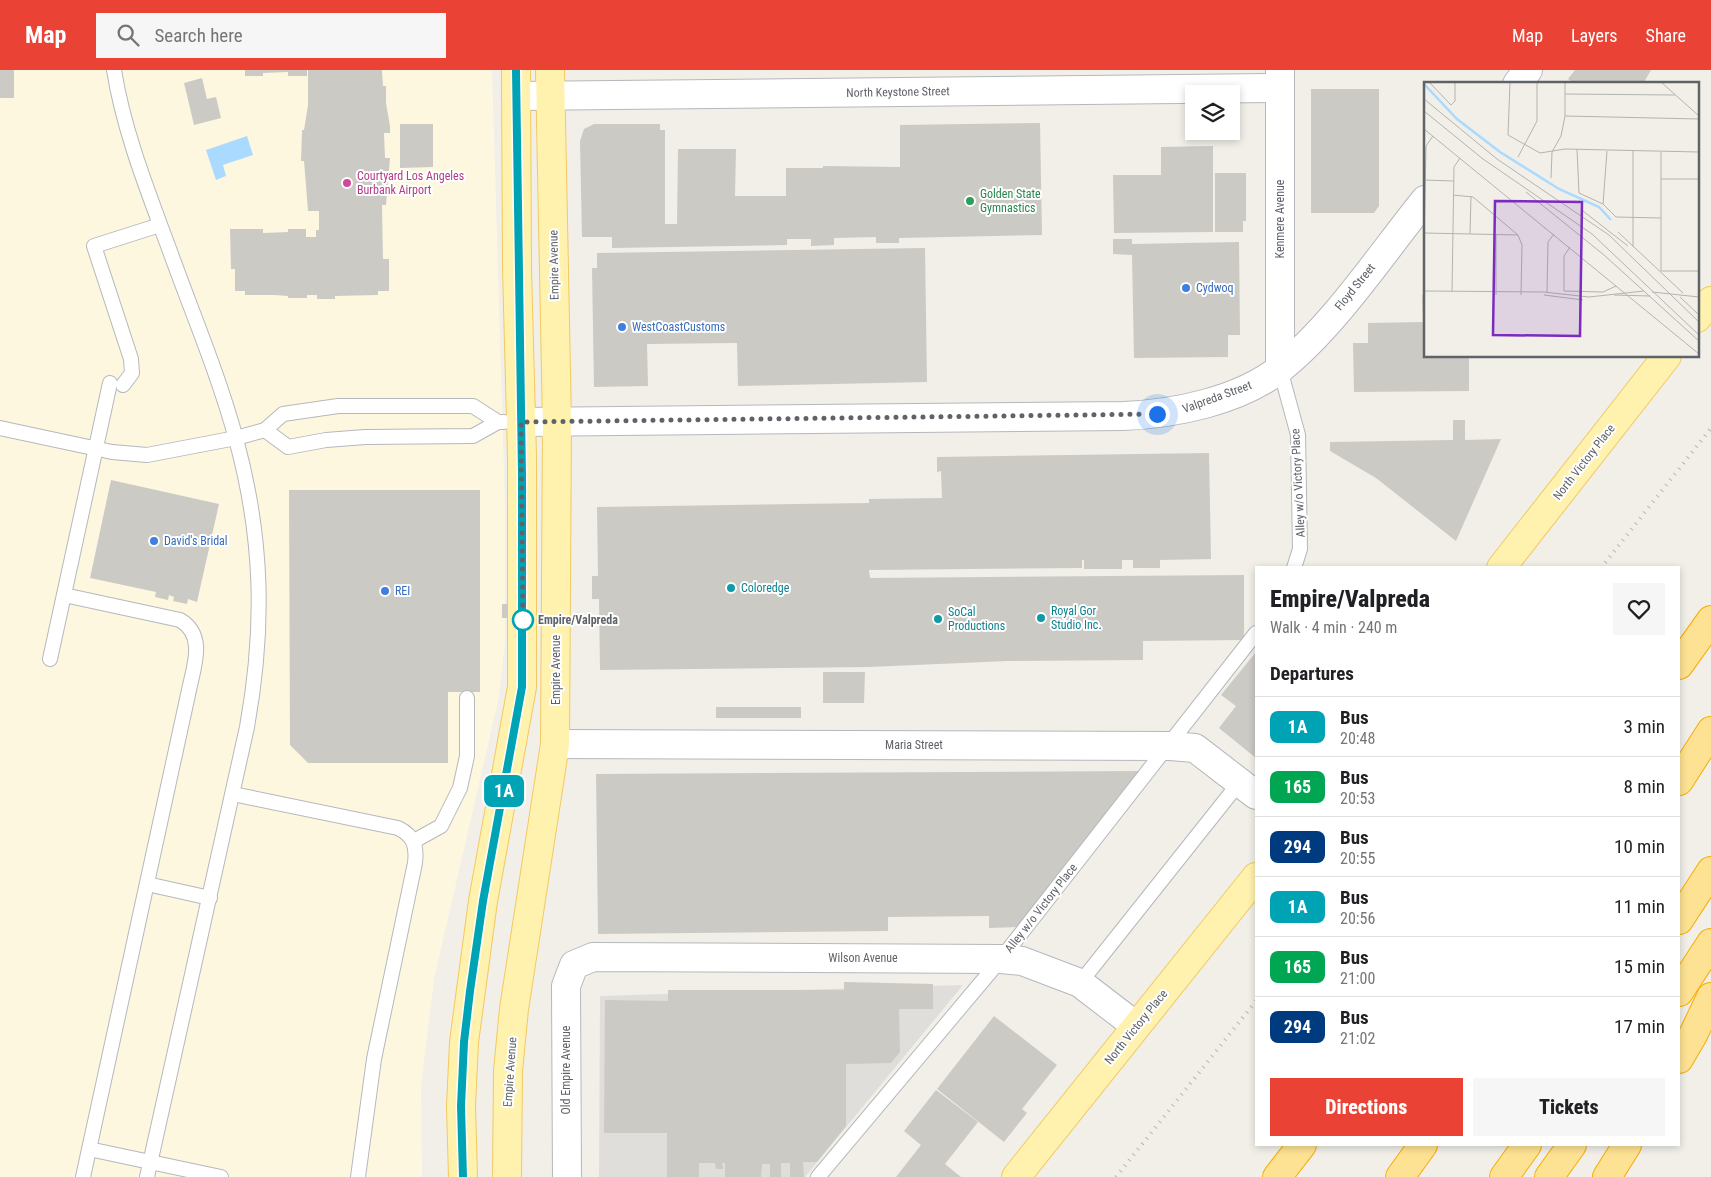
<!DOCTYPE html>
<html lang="en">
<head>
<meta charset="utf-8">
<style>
	body { margin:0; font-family:"Roboto Condensed",sans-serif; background:#f6f6f6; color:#202124; height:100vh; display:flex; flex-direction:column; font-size:19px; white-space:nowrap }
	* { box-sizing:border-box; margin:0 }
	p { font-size:16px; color:#757577 }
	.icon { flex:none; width:28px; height:28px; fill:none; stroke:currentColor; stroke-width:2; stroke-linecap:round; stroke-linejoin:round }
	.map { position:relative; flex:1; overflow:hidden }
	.side { position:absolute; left:1255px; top:496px; width:425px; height:580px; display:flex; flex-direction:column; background:#fff; border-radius:0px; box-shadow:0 2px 8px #0003 }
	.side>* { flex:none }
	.badge { padding:0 10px; border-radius:8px; font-size:18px; line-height:32px }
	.buttons { position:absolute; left:1185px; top:15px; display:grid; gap:10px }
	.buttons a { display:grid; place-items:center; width:55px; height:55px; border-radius:0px; background:#fff; box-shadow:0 2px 8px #0003; font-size:25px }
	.you { position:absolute; width:25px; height:25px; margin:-12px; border:4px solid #fff; border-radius:50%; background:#1a73e8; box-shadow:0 0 0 8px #1a73e833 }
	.map>.badge { position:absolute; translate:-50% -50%; box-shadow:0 0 0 2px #fff }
	h2 { padding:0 15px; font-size:19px; line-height:45px }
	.round { display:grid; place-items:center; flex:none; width:52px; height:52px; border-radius:0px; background:#f6f6f6 }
	.overview { display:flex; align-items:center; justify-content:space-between; height:85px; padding:0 15px }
	h1 { font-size:24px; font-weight:800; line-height:38px }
	.cta { display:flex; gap:10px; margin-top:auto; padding:10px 15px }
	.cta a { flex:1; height:58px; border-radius:0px; background:#ea4335; color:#fff; font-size:20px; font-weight:800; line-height:58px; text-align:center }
	.cta a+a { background:#f6f6f6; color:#202124 }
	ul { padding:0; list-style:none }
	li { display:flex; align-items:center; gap:15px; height:60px; padding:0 15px; border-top:1px solid #e0e0e0 }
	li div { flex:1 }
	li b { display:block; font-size:19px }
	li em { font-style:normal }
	li .badge { min-width:55px; font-weight:700; text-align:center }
	header { display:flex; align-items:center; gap:30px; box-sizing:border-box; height:70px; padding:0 25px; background:#ea4335; color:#fff }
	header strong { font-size:24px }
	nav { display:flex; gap:28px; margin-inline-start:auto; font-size:18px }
	.search { width:350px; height:45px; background:#f6f6f6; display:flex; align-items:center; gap:12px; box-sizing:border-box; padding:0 18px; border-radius:0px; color:#757577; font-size:19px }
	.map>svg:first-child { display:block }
	.commercial { fill:#fef7e0 }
	.industrial { fill:#e0deda }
	.water { fill:#aadaff }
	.building { fill:#cccac5 }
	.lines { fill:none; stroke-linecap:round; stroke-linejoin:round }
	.lane-casing { stroke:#b5b8bc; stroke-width:16 }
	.street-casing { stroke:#b5b8bc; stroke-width:30 }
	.primary-casing { stroke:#f2c960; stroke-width:30 }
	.highway-casing { stroke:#f9ab00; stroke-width:30 }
	.lane { stroke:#fff; stroke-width:14 }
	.street { stroke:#fff; stroke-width:28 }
	.primary { stroke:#fff2af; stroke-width:28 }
	.highway { stroke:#fde293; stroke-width:28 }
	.rail { stroke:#b6b7b8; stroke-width:4; stroke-dasharray:1 6; stroke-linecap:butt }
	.line-casing { stroke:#fff; stroke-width:11 }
	.line { stroke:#00a3b4; stroke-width:8 }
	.walk { stroke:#5f6368; stroke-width:5; stroke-dasharray:0 9 }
	.hotel-dot { fill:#d1479c; stroke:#fff; stroke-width:2 }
	.leisure-dot { fill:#2e9e5b; stroke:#fff; stroke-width:2 }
	.shop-dot { fill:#3f7fe0; stroke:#fff; stroke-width:2 }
	.culture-dot { fill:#0f9aa8; stroke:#fff; stroke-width:2 }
	.stop-dot { fill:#fff; stroke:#00a3b4; stroke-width:2.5 }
	.labels { text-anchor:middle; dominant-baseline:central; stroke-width:4; stroke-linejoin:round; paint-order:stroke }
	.street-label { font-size:12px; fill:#5f6368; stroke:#fff }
	.hotel-label { font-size:12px; fill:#b23c85; stroke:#fff; text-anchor:start }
	.leisure-label { font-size:12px; fill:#27864d; stroke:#fff; text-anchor:start }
	.shop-label { font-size:12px; fill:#366cbe; stroke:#fff; text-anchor:start }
	.culture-label { font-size:12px; fill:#0d838f; stroke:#fff; text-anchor:start }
	.stop-label { font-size:12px; font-weight:bold; fill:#5f6368; stroke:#fff; text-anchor:start }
	.inset-river { fill:none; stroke:#aadaff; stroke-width:2.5 }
	.inset-road { fill:none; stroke:#b3b3b1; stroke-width:1 }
	.view { fill:#7b2cbf; fill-opacity:0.15; stroke:#7b2cbf; stroke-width:2.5 }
	.inset-edge { fill:none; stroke:#5f6368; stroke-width:2.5 }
</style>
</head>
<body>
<header>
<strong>Map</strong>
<div class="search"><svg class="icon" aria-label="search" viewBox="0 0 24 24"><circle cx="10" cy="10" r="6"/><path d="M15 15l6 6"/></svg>Search here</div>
<nav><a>Map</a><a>Layers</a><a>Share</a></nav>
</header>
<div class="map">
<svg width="1711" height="1107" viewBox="0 0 1711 1107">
	<rect width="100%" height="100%" fill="#f1efe8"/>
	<path class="commercial" d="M 0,0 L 492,0 L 505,437 L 505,573 L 499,627 L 434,909 L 421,1016 L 422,1107 L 0,1107 Z"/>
	<path class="industrial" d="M 963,915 L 805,1107 L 599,1107 L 600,926 Z"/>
	<path class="water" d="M 247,66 L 253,85 L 223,95 L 226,106 L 216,110 L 206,80 Z"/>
	<g class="building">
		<rect x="0" y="0" width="14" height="28"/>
		<path d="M 245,0 L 307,0 L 307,6 L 288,6 L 288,2 L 263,3 L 263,6 L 245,6 Z"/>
		<path d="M 308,0 L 382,0 L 383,16 L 386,16 L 386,33 L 390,56 L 390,63 L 384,63 L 385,88 L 390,88 L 386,135 L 382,135 L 383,189 L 389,189 L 389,221 L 378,221 L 378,225 L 335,226 L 335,229 L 317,229 L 317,225 L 307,225 L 307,228 L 288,228 L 288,226 L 274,225 L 245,225 L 245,221 L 235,221 L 235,199 L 231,199 L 230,159 L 263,159 L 263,163 L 288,162 L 288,159 L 306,159 L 306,167 L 316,167 L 316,160 L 319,160 L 319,141 L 308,141 L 304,91 L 301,91 L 302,60 L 304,60 L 308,35 Z"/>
		<path d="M 1575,0 L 1651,0 L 1643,14 L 1575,14 L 1568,9 Z"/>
		<path d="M 202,8 L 207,29 L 216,27 L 221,48 L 194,55 L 184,13 Z"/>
		<path d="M 1311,19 L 1379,19 L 1379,136 L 1374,143 L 1311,143 Z"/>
		<path d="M 1040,53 L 1042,165 L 899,168 L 899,173 L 876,173 L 876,167 L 834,168 L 834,175 L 811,176 L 811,169 L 787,169 L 787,175 L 612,178 L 612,167 L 582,167 L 580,71 L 584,59 L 594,54 L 660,54 L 660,60 L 665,60 L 665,154 L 677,154 L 678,79 L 736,79 L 735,126 L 786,126 L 786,98 L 823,98 L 823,96 L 900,97 L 900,55 Z"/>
		<path d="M 400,54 L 433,54 L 433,97 L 400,98 Z"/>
		<path d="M 1213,76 L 1213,162 L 1114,163 L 1113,105 L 1161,105 L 1161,77 Z"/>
		<path d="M 1215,103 L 1246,103 L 1246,151 L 1243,151 L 1243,162 L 1215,162 Z"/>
		<path d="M 1113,169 L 1132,169 L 1132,174 L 1239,172 L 1240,265 L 1228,265 L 1228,287 L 1134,288 L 1132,185 L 1113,184 Z"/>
		<path d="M 925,178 L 927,312 L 738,316 L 737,273 L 647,274 L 648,316 L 594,317 L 592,198 L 597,198 L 597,183 Z"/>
		<path d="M 1422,225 L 1425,225 L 1425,286 L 1469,286 L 1469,321 L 1354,322 L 1353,273 L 1368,273 L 1368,253 L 1423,252 Z"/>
		<path d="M 1453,350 L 1465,350 L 1465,370 L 1501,369 L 1456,471 L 1376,408 L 1330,381 L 1330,372 L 1453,370 Z"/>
		<path d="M 1209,383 L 1211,489 L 1160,490 L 1160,498 L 1133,498 L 1133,490 L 1122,490 L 1122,499 L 1084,499 L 1084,490 L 1082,490 L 1082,498 L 869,500 L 870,508 L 1244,505 L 1244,570 L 1143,571 L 1143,590 L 1008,591 L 869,597 L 600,600 L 599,529 L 592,529 L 592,506 L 598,506 L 597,437 L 869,433 L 869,429 L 942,428 L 941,401 L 937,402 L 937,387 Z"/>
		<path d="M 111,410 L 219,434 L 197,532 L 188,529 L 187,534 L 173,531 L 174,527 L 169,525 L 168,530 L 155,527 L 156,522 L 90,508 Z"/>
		<path d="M 289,420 L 480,420 L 480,622 L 448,622 L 448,693 L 308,693 L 290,675 Z"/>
		<rect x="502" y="534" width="6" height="14"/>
		<path d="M 1256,582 L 1256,688 L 1219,658 L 1236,636 L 1221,625 Z"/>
		<path d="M 823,602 L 865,602 L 864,633 L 823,633 Z"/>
		<rect x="716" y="637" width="85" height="11"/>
		<path d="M 1139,701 L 1139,705 L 1018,857 L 989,858 L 989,846 L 888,847 L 888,861 L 598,864 L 596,704 Z"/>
		<path d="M 844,912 L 933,914 L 933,939 L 899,939 L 900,982 L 891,993 L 846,994 L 846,1056 L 817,1092 L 803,1092 L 804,1107 L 790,1107 L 790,1093 L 781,1093 L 781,1107 L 770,1107 L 770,1094 L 762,1094 L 761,1107 L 725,1107 L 725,1093 L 722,1093 L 723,1099 L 716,1099 L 715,1093 L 699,1093 L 699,1107 L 667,1107 L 667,1063 L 604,1063 L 605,930 L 668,931 L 668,920 L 844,920 Z"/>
		<path d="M 994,946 L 1057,995 L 1022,1039 L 1027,1043 L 1004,1072 L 937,1019 Z"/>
		<path d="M 936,1020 L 978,1052 L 945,1094 L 961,1107 L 896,1107 L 921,1075 L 904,1061 Z"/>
	</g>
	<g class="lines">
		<defs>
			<g id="lane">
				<path d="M 114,0 C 124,63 149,124 171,184 C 193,245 219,306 236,369 C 263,468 265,557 247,657 L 147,1107"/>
				<path d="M 1280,299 L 1298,365 L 1300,479 L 1294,498"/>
				<path d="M 123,315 L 132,303 L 131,289 L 94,176 L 160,155"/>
				<path d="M 0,358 L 112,382 L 147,385 L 236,368 L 265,360 L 283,344 L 338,336 L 473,336 L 498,352"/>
				<path d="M 265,360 L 288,377 L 326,370 L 365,367 L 473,366 L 498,352 L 504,352"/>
				<path d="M 64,525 L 180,550 C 206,565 194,596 189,620 L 83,1107"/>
				<path d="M 50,589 L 110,313"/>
				<path d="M 233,724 L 398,758 C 414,766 417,776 415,793 L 374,989 L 358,1107"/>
				<path d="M 414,771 L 441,756 L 460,718 L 467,686 L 467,628"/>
				<path d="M 147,814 L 210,828"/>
				<path d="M 1080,913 L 1239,713"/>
				<path d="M 89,1079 L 221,1107"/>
				<path d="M 818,1107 L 1001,889 L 1256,563"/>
			</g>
			<g id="street">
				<path d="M 1517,14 L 1528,0"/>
				<path d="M 516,26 L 1280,18"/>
				<path d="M 1280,299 L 1280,0"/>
				<path d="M 521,352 L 1123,346 C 1174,344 1240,331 1281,298 C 1334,256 1382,183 1425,130"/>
				<path d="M 555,674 L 1170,676 L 1195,678 L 1256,725"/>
				<path d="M 567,1107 L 566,916 L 574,895 L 593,887 L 1001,889 L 1022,891 L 1080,913 L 1136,956"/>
			</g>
			<g id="primary">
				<path d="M 1697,248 L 1711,231"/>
				<path d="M 1501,498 L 1667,286"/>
				<path d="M 463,1107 L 461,1036 L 464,972 L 483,831 L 522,617 L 522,387 L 517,199 L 516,0"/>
				<path d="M 507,1107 L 508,1001 L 514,939 L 555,674 L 557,353 L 550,0"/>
				<path d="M 1016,1107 L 1256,807"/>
			</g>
			<g id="highway">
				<path d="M 1679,595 L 1711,550"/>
				<path d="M 1679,711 L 1711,661"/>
				<path d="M 1679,850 L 1711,801"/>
				<path d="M 1679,922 L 1711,873"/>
				<path d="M 1679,989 L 1693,965 L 1711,927"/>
				<path d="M 1277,1107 L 1302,1075"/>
				<path d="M 1400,1107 L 1423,1075"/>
				<path d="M 1504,1107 L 1527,1075"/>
				<path d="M 1549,1107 L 1572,1075"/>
				<path d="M 1607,1107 L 1627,1075"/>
			</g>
		</defs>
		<use href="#lane" class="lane-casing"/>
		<use href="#street" class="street-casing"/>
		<use href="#primary" class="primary-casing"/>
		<use href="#highway" class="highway-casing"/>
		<use href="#lane" class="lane"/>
		<use href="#street" class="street"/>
		<use href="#primary" class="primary"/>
		<use href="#highway" class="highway"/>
		<g class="rail">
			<path d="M 1601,498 L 1711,358"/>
			<path d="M 1116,1107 L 1256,931"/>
		</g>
	</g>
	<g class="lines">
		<defs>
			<path id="line" d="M 463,1107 L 461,1036 L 464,972 L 470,921 L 483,831 L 522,617 L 522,406 L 516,0"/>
		</defs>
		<use href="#line" class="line-casing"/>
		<use href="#line" class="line"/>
		<path class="walk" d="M 523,550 L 523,556 L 521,352 L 1157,344"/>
	</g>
	<circle class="hotel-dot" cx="347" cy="113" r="5"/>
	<circle class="leisure-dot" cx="970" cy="131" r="5"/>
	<g class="shop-dot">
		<circle cx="1186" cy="218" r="5"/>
		<circle cx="622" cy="257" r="5"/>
		<circle cx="154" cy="471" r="5"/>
		<circle cx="385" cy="521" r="5"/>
	</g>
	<g class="culture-dot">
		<circle cx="731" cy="518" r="5"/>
		<circle cx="1041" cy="548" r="5"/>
		<circle cx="938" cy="549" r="5"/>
	</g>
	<circle class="stop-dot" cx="523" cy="550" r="10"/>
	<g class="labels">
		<g class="street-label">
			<text transform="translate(898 22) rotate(-1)">North Keystone Street</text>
			<text transform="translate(1280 149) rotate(-90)">Kenmere Avenue</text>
			<text transform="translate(554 195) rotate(-91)">Empire Avenue</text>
			<text transform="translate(1355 217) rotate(-51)">Floyd Street</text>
			<text transform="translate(1217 327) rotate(-20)">Valpreda Street</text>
			<text transform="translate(1584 392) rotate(-52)">North Victory Place</text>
			<text transform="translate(1298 413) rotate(-93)">Alley w/o Victory Place</text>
			<text transform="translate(556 600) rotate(-90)">Empire Avenue</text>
			<text x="914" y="675">Maria Street</text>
			<text transform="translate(1041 838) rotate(-52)">Alley w/o Victory Place</text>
			<text x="863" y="888">Wilson Avenue</text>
			<text transform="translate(1136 957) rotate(-51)">North Victory Place</text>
			<text transform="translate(566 1000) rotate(-90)">Old Empire Avenue</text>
			<text transform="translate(510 1002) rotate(-86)">Empire Avenue</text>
		</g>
		<g class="hotel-label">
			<text x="357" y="106">Courtyard Los Angeles<tspan x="357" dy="14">Burbank Airport</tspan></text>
		</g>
		<g class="leisure-label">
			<text x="980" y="124">Golden State<tspan x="980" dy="14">Gymnastics</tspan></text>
		</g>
		<g class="shop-label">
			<text x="1196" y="218">Cydwoq</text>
			<text x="632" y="257">WestCoastCustoms</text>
			<text x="164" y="471">David's Bridal</text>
			<text x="395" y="521">REI</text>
		</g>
		<g class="culture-label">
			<text x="741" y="518">Coloredge</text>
			<text x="1051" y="541">Royal Gor<tspan x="1051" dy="14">Studio Inc.</tspan></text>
			<text x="948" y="542">SoCal<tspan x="948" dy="14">Productions</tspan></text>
		</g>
		<g class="stop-label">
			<text x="538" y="550">Empire/Valpreda</text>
		</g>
	</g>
	<g transform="translate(1424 12)">
		<rect width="275" height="275" fill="#f1efe8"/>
		<path class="inset-river" d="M 0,2 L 33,37 L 76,70 L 135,107 L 175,125 L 187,138"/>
		<path class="inset-road" d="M 5,0 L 27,23 L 31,19 L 31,0M 86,0 L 84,53 L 116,71 L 141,67 L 275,70M 237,0 L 275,34M 141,12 L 251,13M 0,17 L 73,77 L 185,153 L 275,240M 0,29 L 59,77 L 168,152 L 275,253M 141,34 L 275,37M 0,47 L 275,272M 153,67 L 155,111 L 179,122 L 192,135 L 237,136M 209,69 L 209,165M 94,75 L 113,39 L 113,0M 127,96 L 128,70 L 137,54 L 141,34 L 141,0M 237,97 L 275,97M 0,98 L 29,99M 102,110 L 180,173 L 275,259M 29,113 L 49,115 L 94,153 L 98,163 L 97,213M 179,122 L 183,69M 159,129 L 204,164M 194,150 L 259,211M 0,151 L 94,153M 46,152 L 47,114M 0,159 L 2,64 L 9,54M 146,165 L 140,174 L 140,209 L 179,210 L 192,204M 237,189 L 237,70M 237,189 L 275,189M 0,209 L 120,210 L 165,215 L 220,209M 28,210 L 30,85 L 36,76M 123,210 L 124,160 L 130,152M 228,210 L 275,215M 72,213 L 72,152M 120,213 L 159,218M 190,213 L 226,214M 256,215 L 275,233"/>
		<path class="view" d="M 71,119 L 158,120 L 156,254 L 69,253 Z"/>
		<rect width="275" height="275" class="inset-edge"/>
	</g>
</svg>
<div class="buttons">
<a><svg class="icon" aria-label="layers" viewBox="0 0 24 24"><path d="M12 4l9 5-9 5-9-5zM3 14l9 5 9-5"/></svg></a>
</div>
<div class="you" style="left:1157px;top:344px"></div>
<b class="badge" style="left:504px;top:721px;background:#00a3b4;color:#fff">1A</b>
<section class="side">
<div class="overview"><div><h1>Empire/Valpreda</h1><p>Walk · 4 min · 240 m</p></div><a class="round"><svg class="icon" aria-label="heart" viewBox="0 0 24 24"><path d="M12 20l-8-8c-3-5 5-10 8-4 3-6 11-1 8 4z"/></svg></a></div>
<h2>Departures</h2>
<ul>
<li><span class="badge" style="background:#00a3b4;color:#fff">1A</span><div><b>Bus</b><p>20:48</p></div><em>3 min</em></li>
<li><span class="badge" style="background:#00a651;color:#fff">165</span><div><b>Bus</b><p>20:53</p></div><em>8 min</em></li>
<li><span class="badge" style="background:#003b80;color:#fff">294</span><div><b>Bus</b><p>20:55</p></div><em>10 min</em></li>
<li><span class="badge" style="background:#00a3b4;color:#fff">1A</span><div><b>Bus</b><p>20:56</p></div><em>11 min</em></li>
<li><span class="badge" style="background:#00a651;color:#fff">165</span><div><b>Bus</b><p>21:00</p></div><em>15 min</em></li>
<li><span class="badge" style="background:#003b80;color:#fff">294</span><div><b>Bus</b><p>21:02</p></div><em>17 min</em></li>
</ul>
<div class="cta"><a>Directions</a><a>Tickets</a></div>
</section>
</div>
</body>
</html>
